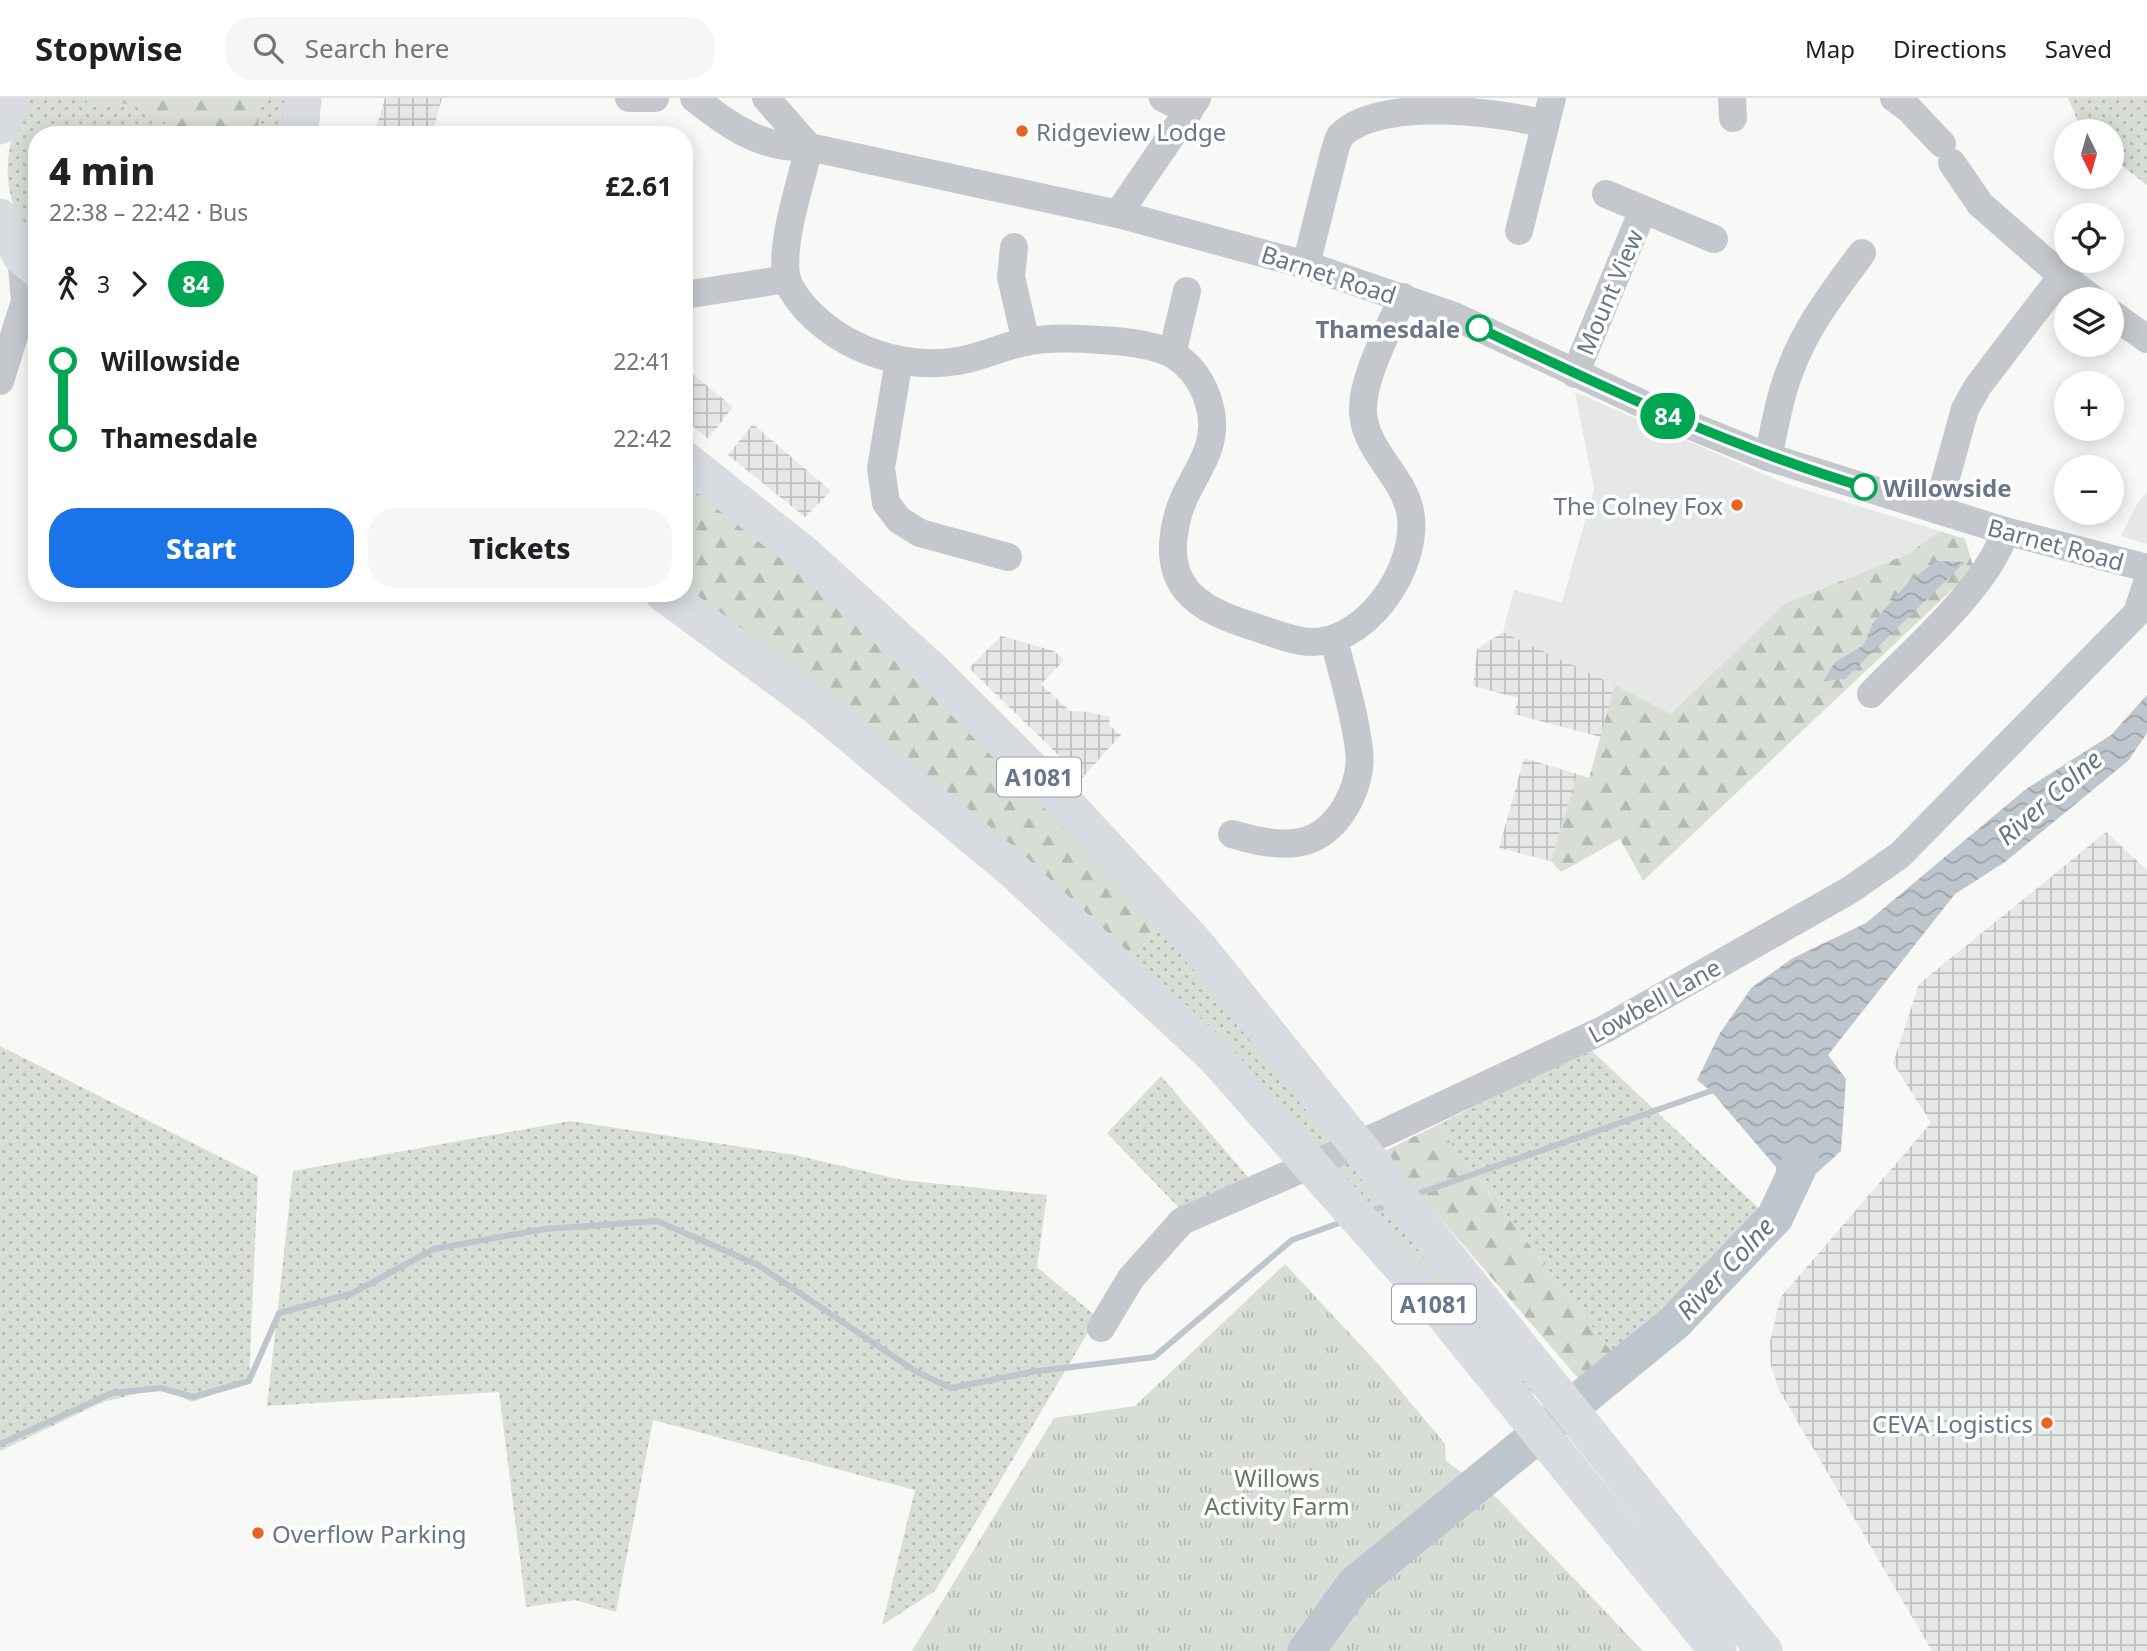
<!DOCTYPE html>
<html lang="en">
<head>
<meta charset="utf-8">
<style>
	body { margin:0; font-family:"Noto Sans",sans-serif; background:#f6f6f6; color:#202124; height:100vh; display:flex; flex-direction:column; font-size:26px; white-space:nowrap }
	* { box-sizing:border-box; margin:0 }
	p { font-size:23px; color:#757577 }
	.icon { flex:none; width:38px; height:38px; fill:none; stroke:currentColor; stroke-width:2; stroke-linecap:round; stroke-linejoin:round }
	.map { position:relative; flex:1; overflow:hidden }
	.sheet { position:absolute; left:28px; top:28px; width:665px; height:476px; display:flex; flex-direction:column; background:#fff; border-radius:28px; box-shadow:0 4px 18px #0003 }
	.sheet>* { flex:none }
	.badge { padding:0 14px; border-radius:23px; font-size:24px; line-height:46px }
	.needle { width:46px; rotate:175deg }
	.controls { position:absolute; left:2054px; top:21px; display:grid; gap:14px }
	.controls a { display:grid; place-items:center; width:70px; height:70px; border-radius:50%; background:#fff; box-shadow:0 4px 18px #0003; font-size:35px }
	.map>.badge { position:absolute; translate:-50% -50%; box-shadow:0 0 0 4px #fff }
	.legs { display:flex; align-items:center; gap:10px; height:77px; padding:0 21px; font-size:23px }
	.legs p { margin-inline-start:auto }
	.summary { display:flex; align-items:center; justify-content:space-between; height:119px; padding:0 21px }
	h1 { font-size:38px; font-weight:800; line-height:52px }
	.action { display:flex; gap:14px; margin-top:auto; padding:14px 21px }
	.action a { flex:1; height:80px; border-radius:28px; background:#1a73e8; color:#fff; font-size:28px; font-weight:800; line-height:80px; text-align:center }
	.action a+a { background:#f6f6f6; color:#202124 }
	ul { padding:0 21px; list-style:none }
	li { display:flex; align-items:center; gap:24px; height:77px; font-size:26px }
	li i { display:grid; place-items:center; width:10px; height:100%; margin:0 9px; background:currentColor }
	li i::after { content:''; width:18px; height:18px; margin:-9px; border:5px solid; border-radius:50%; background:#fff }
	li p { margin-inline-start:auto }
	li:first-child i { background:linear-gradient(#0000 50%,currentColor 0) }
	li:last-child i { background:linear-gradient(currentColor 50%,#0000 0) }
	header { display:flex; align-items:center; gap:42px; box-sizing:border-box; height:98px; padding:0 35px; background:#fff; border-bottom:2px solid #e0e0e0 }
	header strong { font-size:33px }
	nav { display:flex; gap:38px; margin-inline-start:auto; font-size:24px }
	.search { width:490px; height:63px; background:#f6f6f6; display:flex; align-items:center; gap:18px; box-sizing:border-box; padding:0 24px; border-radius:28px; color:#757577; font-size:26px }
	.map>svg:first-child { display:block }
	.built { fill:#e6e8e7 }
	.industrial { fill:url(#industrial-grid) }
	.grass { fill:url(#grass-dots) }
	.forest { fill:url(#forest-firs) }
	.park { fill:url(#park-tufts) }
	.water { fill:url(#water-waves) }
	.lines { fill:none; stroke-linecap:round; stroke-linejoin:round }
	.stream { stroke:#bcc6cc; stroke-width:6 }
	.river { stroke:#bcc6cc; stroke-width:37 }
	.minor { stroke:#c4c7cc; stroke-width:28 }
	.major { stroke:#d8dbe0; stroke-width:37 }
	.line-1-casing { stroke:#fff; stroke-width:16 }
	.line-1 { stroke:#00a651; stroke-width:10 }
	.poi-dot { fill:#ea6325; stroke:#fff; stroke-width:2.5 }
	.stop-1-dot { fill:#fff; stroke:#00a651; stroke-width:3.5 }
	.labels { text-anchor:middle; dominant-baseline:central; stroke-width:7; stroke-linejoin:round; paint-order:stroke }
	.shield { fill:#fff; stroke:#959fac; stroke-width:2 }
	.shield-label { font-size:23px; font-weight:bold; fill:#677688 }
	.poi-label { font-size:24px; fill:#677688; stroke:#fff; text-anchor:start }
	.street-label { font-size:24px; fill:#677688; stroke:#fff }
	.stop-label { font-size:24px; font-weight:bold; fill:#677688; stroke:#fff; text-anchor:end }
	.park-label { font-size:24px; fill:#657a62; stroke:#fff }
	.water-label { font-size:26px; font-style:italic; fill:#637783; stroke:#fff }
</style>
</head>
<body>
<header>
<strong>Stopwise</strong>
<div class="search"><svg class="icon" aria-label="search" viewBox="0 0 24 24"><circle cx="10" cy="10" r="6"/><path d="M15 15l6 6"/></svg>Search here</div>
<nav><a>Map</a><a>Directions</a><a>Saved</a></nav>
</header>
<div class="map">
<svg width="2147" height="1553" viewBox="0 0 2147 1553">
	<defs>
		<pattern id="industrial-grid" width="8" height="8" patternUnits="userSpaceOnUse" patternTransform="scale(1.75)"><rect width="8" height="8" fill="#e6e8e7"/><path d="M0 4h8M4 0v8" fill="none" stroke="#bec1c1"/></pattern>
		<pattern id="grass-dots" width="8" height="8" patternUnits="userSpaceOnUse" patternTransform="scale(1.75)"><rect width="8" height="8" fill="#d8ded5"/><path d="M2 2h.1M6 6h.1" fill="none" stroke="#b3b9b3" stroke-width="1.8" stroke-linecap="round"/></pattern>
		<pattern id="forest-firs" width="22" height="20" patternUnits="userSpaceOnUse" patternTransform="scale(1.75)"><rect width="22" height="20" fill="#d8ded5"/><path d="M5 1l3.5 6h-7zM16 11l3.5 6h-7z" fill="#b3b9b3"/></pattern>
		<pattern id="park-tufts" width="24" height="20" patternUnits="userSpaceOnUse" patternTransform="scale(1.75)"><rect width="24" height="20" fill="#d8ded5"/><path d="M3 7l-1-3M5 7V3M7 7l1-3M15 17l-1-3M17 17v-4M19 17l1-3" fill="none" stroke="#b3b9b3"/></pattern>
		<pattern id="water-waves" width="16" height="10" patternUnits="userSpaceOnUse" patternTransform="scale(1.75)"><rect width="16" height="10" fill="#bcc6cc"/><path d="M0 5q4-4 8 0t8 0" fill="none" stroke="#9da5ab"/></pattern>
	</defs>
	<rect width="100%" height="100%" fill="#f8f9f6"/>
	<g class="built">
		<path d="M 1575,294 L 1787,386 L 1940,433 L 1908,456 L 1784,506 L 1671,617 L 1615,587 L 1503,534 L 1514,492 L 1562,504 L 1594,391 Z"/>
		<path d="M 2147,394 L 2147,446 L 2121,438 L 2137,406 Z"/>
	</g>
	<g class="industrial">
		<path d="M 385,0 L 442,0 L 432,37 L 374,37 Z"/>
		<path d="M 684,269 L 733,309 L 708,341 L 684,321 Z"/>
		<path d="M 753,326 L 831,393 L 805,419 L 728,357 Z"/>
		<path d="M 1503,534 L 1615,587 L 1601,639 L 1514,616 L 1518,600 L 1473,588 L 1477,551 Z"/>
		<path d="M 1001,538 L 1054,553 L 1064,562 L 1041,586 L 1070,613 L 1089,614 L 1110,619 L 1109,627 L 1121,637 L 1082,680 L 969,570 Z"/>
		<path d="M 1524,660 L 1577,676 L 1551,763 L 1499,750 Z"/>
		<path d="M 2106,734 L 2147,772 L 2147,1553 L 1932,1553 L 1779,1292 L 1771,1268 L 1770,1244 L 1780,1200 L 1931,1025 L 1893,965 L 1919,886 Z"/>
	</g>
	<g class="grass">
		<path d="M 26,0 L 286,0 L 286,4 L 279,37 L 37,37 L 37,152 C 0,97 0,61 26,0 Z"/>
		<path d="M 2068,0 L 2147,0 L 2147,87 L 2112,60 L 2112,33 L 2082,33 Z"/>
		<path d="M 1159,826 L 1336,1040 L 1314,1050 L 1131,865 Z"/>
		<path d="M 0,948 L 258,1078 L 249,1283 L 192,1304 L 161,1290 L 103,1304 L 0,1353 Z"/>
		<path d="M 1590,951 L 1765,1116 L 1705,1189 L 1618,1262 L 1437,1027 Z"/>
		<path d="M 1161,978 L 1248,1079 L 1183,1114 L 1107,1035 Z"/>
		<path d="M 570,1023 L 795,1057 L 902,1082 L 1047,1097 L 1037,1169 L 1097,1219 L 935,1493 L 882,1527 L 915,1392 L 653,1322 L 616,1514 L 575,1502 L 526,1509 L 499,1294 L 267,1308 L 293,1073 Z"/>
		<path d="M 1354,1060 L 1539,1289 L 1529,1300 L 1333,1072 Z"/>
	</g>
	<g class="forest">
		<path d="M 73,0 L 261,0 L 258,29 L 254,37 L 177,37 C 166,22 146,9 127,6 C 105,2 96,11 73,0 Z"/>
		<path d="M 684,377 L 825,492 L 934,593 L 1159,826 L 1131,865 L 684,495 Z"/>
		<path d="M 1940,433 L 1965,441 L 1974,471 L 1643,783 L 1620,741 L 1561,774 L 1551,763 L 1577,676 L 1589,680 L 1615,587 L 1671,616 L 1784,506 L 1908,456 Z"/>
		<path d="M 1437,1027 L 1618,1262 L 1584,1287 L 1383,1054 Z"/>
	</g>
	<path class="park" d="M 1285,1166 L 1380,1268 L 1445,1346 L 1446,1363 L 1497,1400 L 1643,1553 L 912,1553 L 1054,1320 L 1135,1308 Z"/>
	<g class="water">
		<path d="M 1937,463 L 1965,464 L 1845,581 L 1823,583 L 1835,564 L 1864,547 L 1872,526 L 1892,502 L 1913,480 Z"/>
		<path d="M 2147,597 L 2147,635 L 2128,663 L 2005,764 L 1955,796 L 1828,957 L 1846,981 L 1841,1053 L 1779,1109 L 1776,1069 L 1711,993 L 1697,982 L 1720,935 L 1752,889 L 1793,860 L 1866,825 L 2026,691 L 2111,637 Z"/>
	</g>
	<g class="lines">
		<g class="stream">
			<path d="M 1414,1097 L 1711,993"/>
			<path d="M 1368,1114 L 1391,1106"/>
			<path d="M 0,1346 L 112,1295 L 161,1290 L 193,1299 L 249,1283 L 279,1215 L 351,1196 L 434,1151 L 545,1131 L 657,1123 L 758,1167 L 915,1273 L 951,1290 L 1031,1274 L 1154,1259 L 1292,1142 L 1345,1123"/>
		</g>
		<path class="river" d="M 1306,1553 L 1355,1486 L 1674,1225 L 1775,1119 L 1801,1064"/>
		<g class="minor">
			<path d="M 629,0 L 655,0"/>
			<path d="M 694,0 C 729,28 763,52 809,49 L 1118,116 L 1306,167 L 1454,218 L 1679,323 L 1768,359 L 2005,433 L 2147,470"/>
			<path d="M 766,0 L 809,49"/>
			<path d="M 1163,0 L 1189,13"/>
			<path d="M 1732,0 L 1733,20"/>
			<path d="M 1894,0 L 1909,11 L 1942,46"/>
			<path d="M 809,49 C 801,85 781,141 786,177 C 788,189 799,203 807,212 C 845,252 904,272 958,263 C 981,259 1002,249 1024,244 C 1049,239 1075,240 1100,242 C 1122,243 1154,246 1174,257 C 1203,275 1219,315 1209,348 C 1202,372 1184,392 1178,417 C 1159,486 1194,511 1255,529 C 1270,534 1285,540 1301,543 C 1362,554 1421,470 1410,413 C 1402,376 1366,354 1363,315 C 1361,281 1389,231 1403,199"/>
			<path d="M 1952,65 L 1980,106 L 2062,178"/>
			<path d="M 1606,96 L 1714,141"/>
			<path d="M 1118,116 L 1197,0"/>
			<path d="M 1519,133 L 1552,0"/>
			<path d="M 1014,149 L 1011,179 L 1026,244"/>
			<path d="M 1306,167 C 1313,138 1321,108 1328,79 C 1332,66 1334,50 1340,38 C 1376,0 1491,12 1545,26"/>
			<path d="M 684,197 L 787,181"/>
			<path d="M 2112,216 L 2147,241"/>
			<path d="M 1172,256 L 1187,193"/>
			<path d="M 899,262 L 881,370 L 886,405 L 899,422 L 920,435 L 1008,459"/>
			<path d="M 1575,276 L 1643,112"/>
			<path d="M 0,283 L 25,203 L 21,158"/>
			<path d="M 1768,359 C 1775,330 1779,298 1791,270 C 1807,227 1835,192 1862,155"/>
			<path d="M 1937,412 L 1965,311 L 1978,288 L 2062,178 L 2093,201"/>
			<path d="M 1871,596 C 1911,554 1990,487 2005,433"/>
			<path d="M 1232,736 C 1255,743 1287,751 1311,741 C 1342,728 1363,685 1359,652 C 1355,616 1343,578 1334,542"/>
			<path d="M 1101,1230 L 1131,1180 L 1182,1123 L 1386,1034 L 1605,931 L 1850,792 L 1900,757 L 2137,515 L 2147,485"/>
		</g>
		<g class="major">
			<path d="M 0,28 L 11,0"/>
			<path d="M 295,37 L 301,22 L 303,0"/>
			<path d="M 0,119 L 21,158 L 37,171"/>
			<path d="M 684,361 L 804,456 L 934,574 L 1071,711 L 1196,846 L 1764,1553"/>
			<path d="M 663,495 L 816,608 L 1013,772 L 1214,958 L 1445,1218 L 1718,1553"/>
		</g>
	</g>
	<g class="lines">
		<defs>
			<path id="line-1" d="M 1479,230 C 1607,291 1728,348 1864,389"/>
		</defs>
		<use href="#line-1" class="line-1-casing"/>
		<use href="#line-1" class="line-1"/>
	</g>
	<g class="poi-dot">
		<circle cx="1022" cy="33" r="7"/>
		<circle cx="1737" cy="407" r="7"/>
		<circle cx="2047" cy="1325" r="7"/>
		<circle cx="258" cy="1435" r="7"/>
	</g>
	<g class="stop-1-dot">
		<circle cx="1479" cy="230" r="12"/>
		<circle cx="1864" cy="389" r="12"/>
	</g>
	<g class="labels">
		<g class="shield">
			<rect x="997" y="659.5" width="84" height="39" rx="5"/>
			<rect x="1392" y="1186.5" width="84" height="39" rx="5"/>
		</g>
		<g class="shield-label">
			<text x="1039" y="679">A1081</text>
			<text x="1434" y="1206">A1081</text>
		</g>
		<g class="poi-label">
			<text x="1036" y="33">Ridgeview Lodge</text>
			<text x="1723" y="407" text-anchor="end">The Colney Fox</text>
			<text x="2033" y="1325" text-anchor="end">CEVA Logistics</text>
			<text x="272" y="1435">Overflow Parking</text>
		</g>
		<g class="street-label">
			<text transform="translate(1329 176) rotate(18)">Barnet Road</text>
			<text transform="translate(1609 194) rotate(-67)">Mount View</text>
			<text transform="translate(2056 446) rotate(15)">Barnet Road</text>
			<text transform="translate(1654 902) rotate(-29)">Lowbell Lane</text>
		</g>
		<g class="stop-label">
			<text x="1460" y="230">Thamesdale</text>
			<text x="1883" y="389" text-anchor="start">Willowside</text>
		</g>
		<g class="park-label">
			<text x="1277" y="1379">Willows<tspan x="1277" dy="28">Activity Farm</tspan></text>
		</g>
		<g class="water-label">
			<text transform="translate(2049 699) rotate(-41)">River Colne</text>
			<text transform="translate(1725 1170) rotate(-47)">River Colne</text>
		</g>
	</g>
</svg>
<div class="controls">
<a><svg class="needle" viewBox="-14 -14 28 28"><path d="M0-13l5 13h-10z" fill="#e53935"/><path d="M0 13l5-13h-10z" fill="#757577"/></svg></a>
<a><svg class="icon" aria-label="locate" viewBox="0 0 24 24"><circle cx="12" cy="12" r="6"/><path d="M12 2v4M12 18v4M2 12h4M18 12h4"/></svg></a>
<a><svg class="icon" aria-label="layers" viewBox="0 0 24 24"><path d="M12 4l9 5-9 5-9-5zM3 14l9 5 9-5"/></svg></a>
<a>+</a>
<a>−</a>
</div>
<b class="badge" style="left:1668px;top:318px;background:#00a651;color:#fff">84</b>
<section class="sheet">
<div class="summary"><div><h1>4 min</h1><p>22:38 – 22:42 · Bus</p></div><b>£2.61</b></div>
<div class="legs"><svg class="icon" aria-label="walk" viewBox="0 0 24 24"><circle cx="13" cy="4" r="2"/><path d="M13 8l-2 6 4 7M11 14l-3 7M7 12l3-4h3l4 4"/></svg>3<svg class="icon" aria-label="forward" viewBox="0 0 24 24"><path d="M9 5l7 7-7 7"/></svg><b class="badge" style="background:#00a651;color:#fff">84</b></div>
<ul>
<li><i style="color:#00a651"></i><b>Willowside</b><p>22:41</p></li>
<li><i style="color:#00a651"></i><b>Thamesdale</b><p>22:42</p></li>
</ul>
<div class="action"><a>Start</a><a>Tickets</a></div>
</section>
</div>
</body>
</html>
